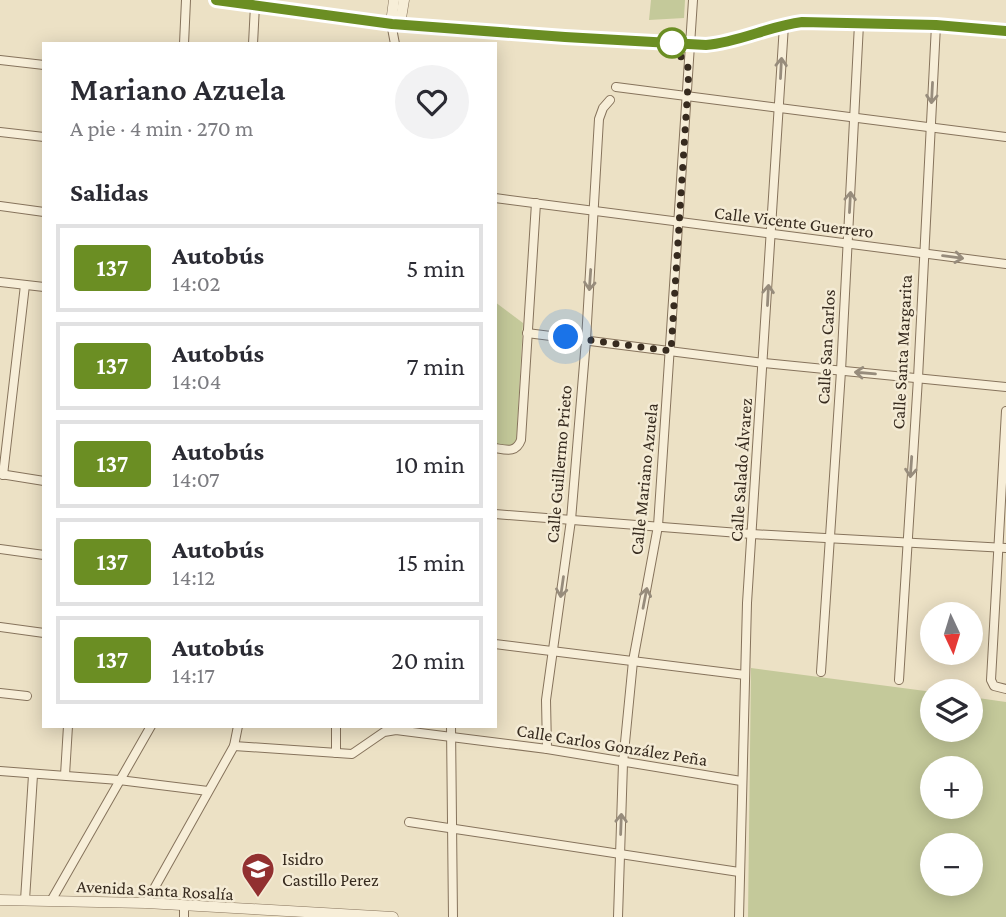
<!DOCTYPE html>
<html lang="es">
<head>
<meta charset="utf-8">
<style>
	body { margin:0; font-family:"Crimson Pro",serif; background:#f2f2f3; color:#2b2b33; height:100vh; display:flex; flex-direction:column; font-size:26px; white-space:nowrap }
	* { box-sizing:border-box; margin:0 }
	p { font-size:23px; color:#7c7c81 }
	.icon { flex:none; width:38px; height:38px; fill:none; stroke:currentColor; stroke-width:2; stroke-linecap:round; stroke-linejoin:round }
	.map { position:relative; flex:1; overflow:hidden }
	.sheet { position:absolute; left:42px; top:42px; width:455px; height:686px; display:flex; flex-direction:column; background:#fff; border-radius:0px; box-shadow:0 4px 18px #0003 }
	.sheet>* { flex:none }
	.badge { padding:0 14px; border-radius:5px; font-size:24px; line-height:46px }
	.needle { width:46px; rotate:176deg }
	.buttons { position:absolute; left:920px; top:602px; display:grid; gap:14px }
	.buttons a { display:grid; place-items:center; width:63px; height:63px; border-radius:50%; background:#fff; box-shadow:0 4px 18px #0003; font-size:35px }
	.you { position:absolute; width:35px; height:35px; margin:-18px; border:5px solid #fff; border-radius:50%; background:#1a73e8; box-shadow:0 0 0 10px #1a73e833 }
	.map>.badge { position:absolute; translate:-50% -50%; box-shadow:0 0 0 4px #fff }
	h2 { padding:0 28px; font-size:26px; line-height:63px }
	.round { display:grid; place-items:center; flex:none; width:74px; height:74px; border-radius:37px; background:#f2f2f3 }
	.summary { display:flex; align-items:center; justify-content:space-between; height:119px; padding:0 28px }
	h1 { font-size:33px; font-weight:600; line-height:52px }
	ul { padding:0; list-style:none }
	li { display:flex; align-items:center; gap:21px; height:88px; margin:0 14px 10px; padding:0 14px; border:4px solid #e1e1e2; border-radius:0px }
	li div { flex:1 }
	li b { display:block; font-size:26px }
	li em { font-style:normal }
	li .badge { min-width:77px; font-weight:700; text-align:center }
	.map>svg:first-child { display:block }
	.green { fill:#c4c99a; fill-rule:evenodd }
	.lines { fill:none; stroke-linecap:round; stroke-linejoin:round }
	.minor-casing { stroke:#86735c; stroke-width:10 }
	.tertiary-casing { stroke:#86735c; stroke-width:11 }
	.minor { stroke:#f7eed8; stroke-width:8 }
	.tertiary { stroke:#f7eed8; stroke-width:10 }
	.oneway { stroke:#978c7c }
	.line-casing { stroke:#fff; stroke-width:16 }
	.line { stroke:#6b8e23; stroke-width:10 }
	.walk { stroke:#372b1f; stroke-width:7; stroke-dasharray:0 12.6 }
	.stop-dot { fill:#fff; stroke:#6b8e23; stroke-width:3.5 }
	.labels { text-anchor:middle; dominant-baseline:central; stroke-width:5; stroke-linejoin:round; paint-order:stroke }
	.street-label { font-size:18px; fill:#372b1f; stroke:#f4ebd5 }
	.poi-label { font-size:18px; fill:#372b1f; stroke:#f4ebd5; text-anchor:start }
</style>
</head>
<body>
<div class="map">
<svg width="1006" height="917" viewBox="0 0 1006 917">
	<rect width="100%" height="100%" fill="#ece1c5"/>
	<g class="green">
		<path d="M 651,0 L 685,0 L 684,18 L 649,20 Z"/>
		<path d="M 495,302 L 523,323 L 516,446 L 495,444 Z"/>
		<path d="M 751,668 L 933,692 L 933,730 L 971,730 L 971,697 L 1006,702 L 1006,917 L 748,917 ZM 933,768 L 971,768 L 971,807 L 933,807 ZM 933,845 L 971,845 L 971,884 L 933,884 Z"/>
	</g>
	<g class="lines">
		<defs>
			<g id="minor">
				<path d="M 391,23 L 395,44"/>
				<path d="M 184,44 L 186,0"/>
				<path d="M 253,44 L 255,5"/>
				<path d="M 0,60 L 44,65"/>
				<path d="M 616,87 L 1006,137"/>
				<path d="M 0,132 L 44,137"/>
				<path d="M 495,198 L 1006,264"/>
				<path d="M 0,206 L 44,212"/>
				<path d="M 0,282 L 44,287"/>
				<path d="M 527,333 L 764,363 L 1006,387"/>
				<path d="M 1006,411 L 991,680 L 994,686 L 1006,689"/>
				<path d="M 495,448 C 507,450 516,453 521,440 L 536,203"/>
				<path d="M 0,474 L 44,481"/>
				<path d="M 3,475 L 25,285"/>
				<path d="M 495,514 L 752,534 L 1006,548"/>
				<path d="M 0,549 L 44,555"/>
				<path d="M 0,627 L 44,633"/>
				<path d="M 495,644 L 745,675"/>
				<path d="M 821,672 L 841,371 L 859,24"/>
				<path d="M 899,680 L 918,378 L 936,25"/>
				<path d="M 0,693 L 27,696"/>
				<path d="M 451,726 L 453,917"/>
				<path d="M 234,746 L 352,754 L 384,732 L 396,730 L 547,749 L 741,781"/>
				<path d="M 547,749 L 546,700 L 571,520 L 586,340 L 599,119 L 603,108 L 610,100"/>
				<path d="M 336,753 L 336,726"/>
				<path d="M 0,771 L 119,780 L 208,791"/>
				<path d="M 65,775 L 68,726"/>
				<path d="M 409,822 L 739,872"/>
				<path d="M 25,900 L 33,775"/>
				<path d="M 51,901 L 151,726"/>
				<path d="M 146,903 L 234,746 L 238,726"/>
				<path d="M 184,917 L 184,906"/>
				<path d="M 618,917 L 623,763 L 633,661 L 658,526 L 693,0"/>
				<path d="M 739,917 L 747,603 L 784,25"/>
			</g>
			<g id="tertiary">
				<path d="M 216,0 L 392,24 L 565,37 L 706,45 L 743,39 L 784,25 L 802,22 L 936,25 L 1006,31"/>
				<path d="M 391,23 L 394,0"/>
				<path d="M 400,24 L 404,0"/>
				<path d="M 0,900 L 146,903 L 393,917"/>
			</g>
		</defs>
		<use href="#minor" class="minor-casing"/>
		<use href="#tertiary" class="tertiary-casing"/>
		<use href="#minor" class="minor"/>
		<use href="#tertiary" class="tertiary"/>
	</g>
	<defs><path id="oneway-shaft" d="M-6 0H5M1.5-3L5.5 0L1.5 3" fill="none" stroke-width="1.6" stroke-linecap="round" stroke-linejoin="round" transform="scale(1.75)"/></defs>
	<g class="oneway">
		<use href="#oneway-shaft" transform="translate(781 68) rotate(-87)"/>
		<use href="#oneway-shaft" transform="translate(932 93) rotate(93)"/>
		<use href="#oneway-shaft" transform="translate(850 202) rotate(-87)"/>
		<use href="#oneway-shaft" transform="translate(953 257) rotate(7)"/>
		<use href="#oneway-shaft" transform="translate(590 280) rotate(94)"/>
		<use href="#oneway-shaft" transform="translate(768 295) rotate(-87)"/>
		<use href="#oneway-shaft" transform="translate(865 373) rotate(-175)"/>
		<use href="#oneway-shaft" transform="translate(911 467) rotate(94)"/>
		<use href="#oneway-shaft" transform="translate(562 587) rotate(98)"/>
		<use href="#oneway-shaft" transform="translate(645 598) rotate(-79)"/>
		<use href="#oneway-shaft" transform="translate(621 824) rotate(-88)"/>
	</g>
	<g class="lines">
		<defs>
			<path id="line" d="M 216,0 L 392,24 L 565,37 L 706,45 C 740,42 769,26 802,22 L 936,25 L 1006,31"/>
		</defs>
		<use href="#line" class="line-casing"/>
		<use href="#line" class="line"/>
		<path class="walk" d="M 566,337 L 671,351 L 689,69 L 672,43"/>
	</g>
	<defs>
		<symbol id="school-pin" viewBox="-11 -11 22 30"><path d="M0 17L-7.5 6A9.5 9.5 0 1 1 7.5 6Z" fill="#923030" stroke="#f4ebd5"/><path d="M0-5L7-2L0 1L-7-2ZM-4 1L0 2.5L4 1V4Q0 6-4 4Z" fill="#fff"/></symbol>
	</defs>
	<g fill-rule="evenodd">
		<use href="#school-pin" x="239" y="850" width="38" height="52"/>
	</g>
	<circle class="stop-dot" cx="672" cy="43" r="14"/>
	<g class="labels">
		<g class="street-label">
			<text transform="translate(794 222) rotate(7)">Calle Vicente Guerrero</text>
			<text transform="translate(826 347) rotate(-87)">Calle San Carlos</text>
			<text transform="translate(902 352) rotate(-87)">Calle Santa Margarita</text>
			<text transform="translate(559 464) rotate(-85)">Calle Guillermo Prieto</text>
			<text transform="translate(741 470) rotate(-86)">Calle Salado Álvarez</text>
			<text transform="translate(644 479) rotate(-84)">Calle Mariano Azuela</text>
			<text transform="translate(612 745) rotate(9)">Calle Carlos González Peña</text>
			<text transform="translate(155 890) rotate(3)">Avenida Santa Rosalía</text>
		</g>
		<g class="poi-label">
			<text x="282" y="859">Isidro<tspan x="282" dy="21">Castillo Perez</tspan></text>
		</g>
	</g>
</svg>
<div class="buttons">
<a><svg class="needle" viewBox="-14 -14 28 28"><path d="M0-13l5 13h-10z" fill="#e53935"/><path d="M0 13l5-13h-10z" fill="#7c7c81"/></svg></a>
<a><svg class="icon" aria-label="layers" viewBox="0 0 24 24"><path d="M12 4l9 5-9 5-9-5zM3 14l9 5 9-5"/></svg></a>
<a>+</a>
<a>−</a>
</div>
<div class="you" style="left:566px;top:337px"></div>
<section class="sheet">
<div class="summary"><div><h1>Mariano Azuela</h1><p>A pie · 4 min · 270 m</p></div><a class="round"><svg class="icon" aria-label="heart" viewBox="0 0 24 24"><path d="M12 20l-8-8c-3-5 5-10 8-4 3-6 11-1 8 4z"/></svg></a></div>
<h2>Salidas</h2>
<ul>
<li><span class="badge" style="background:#6b8e23;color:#fff">137</span><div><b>Autobús</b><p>14:02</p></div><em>5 min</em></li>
<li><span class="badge" style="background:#6b8e23;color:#fff">137</span><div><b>Autobús</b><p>14:04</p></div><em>7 min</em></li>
<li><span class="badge" style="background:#6b8e23;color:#fff">137</span><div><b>Autobús</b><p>14:07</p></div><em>10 min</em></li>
<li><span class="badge" style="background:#6b8e23;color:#fff">137</span><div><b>Autobús</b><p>14:12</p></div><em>15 min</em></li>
<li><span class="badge" style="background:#6b8e23;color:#fff">137</span><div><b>Autobús</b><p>14:17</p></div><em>20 min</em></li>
</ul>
</section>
</div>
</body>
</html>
